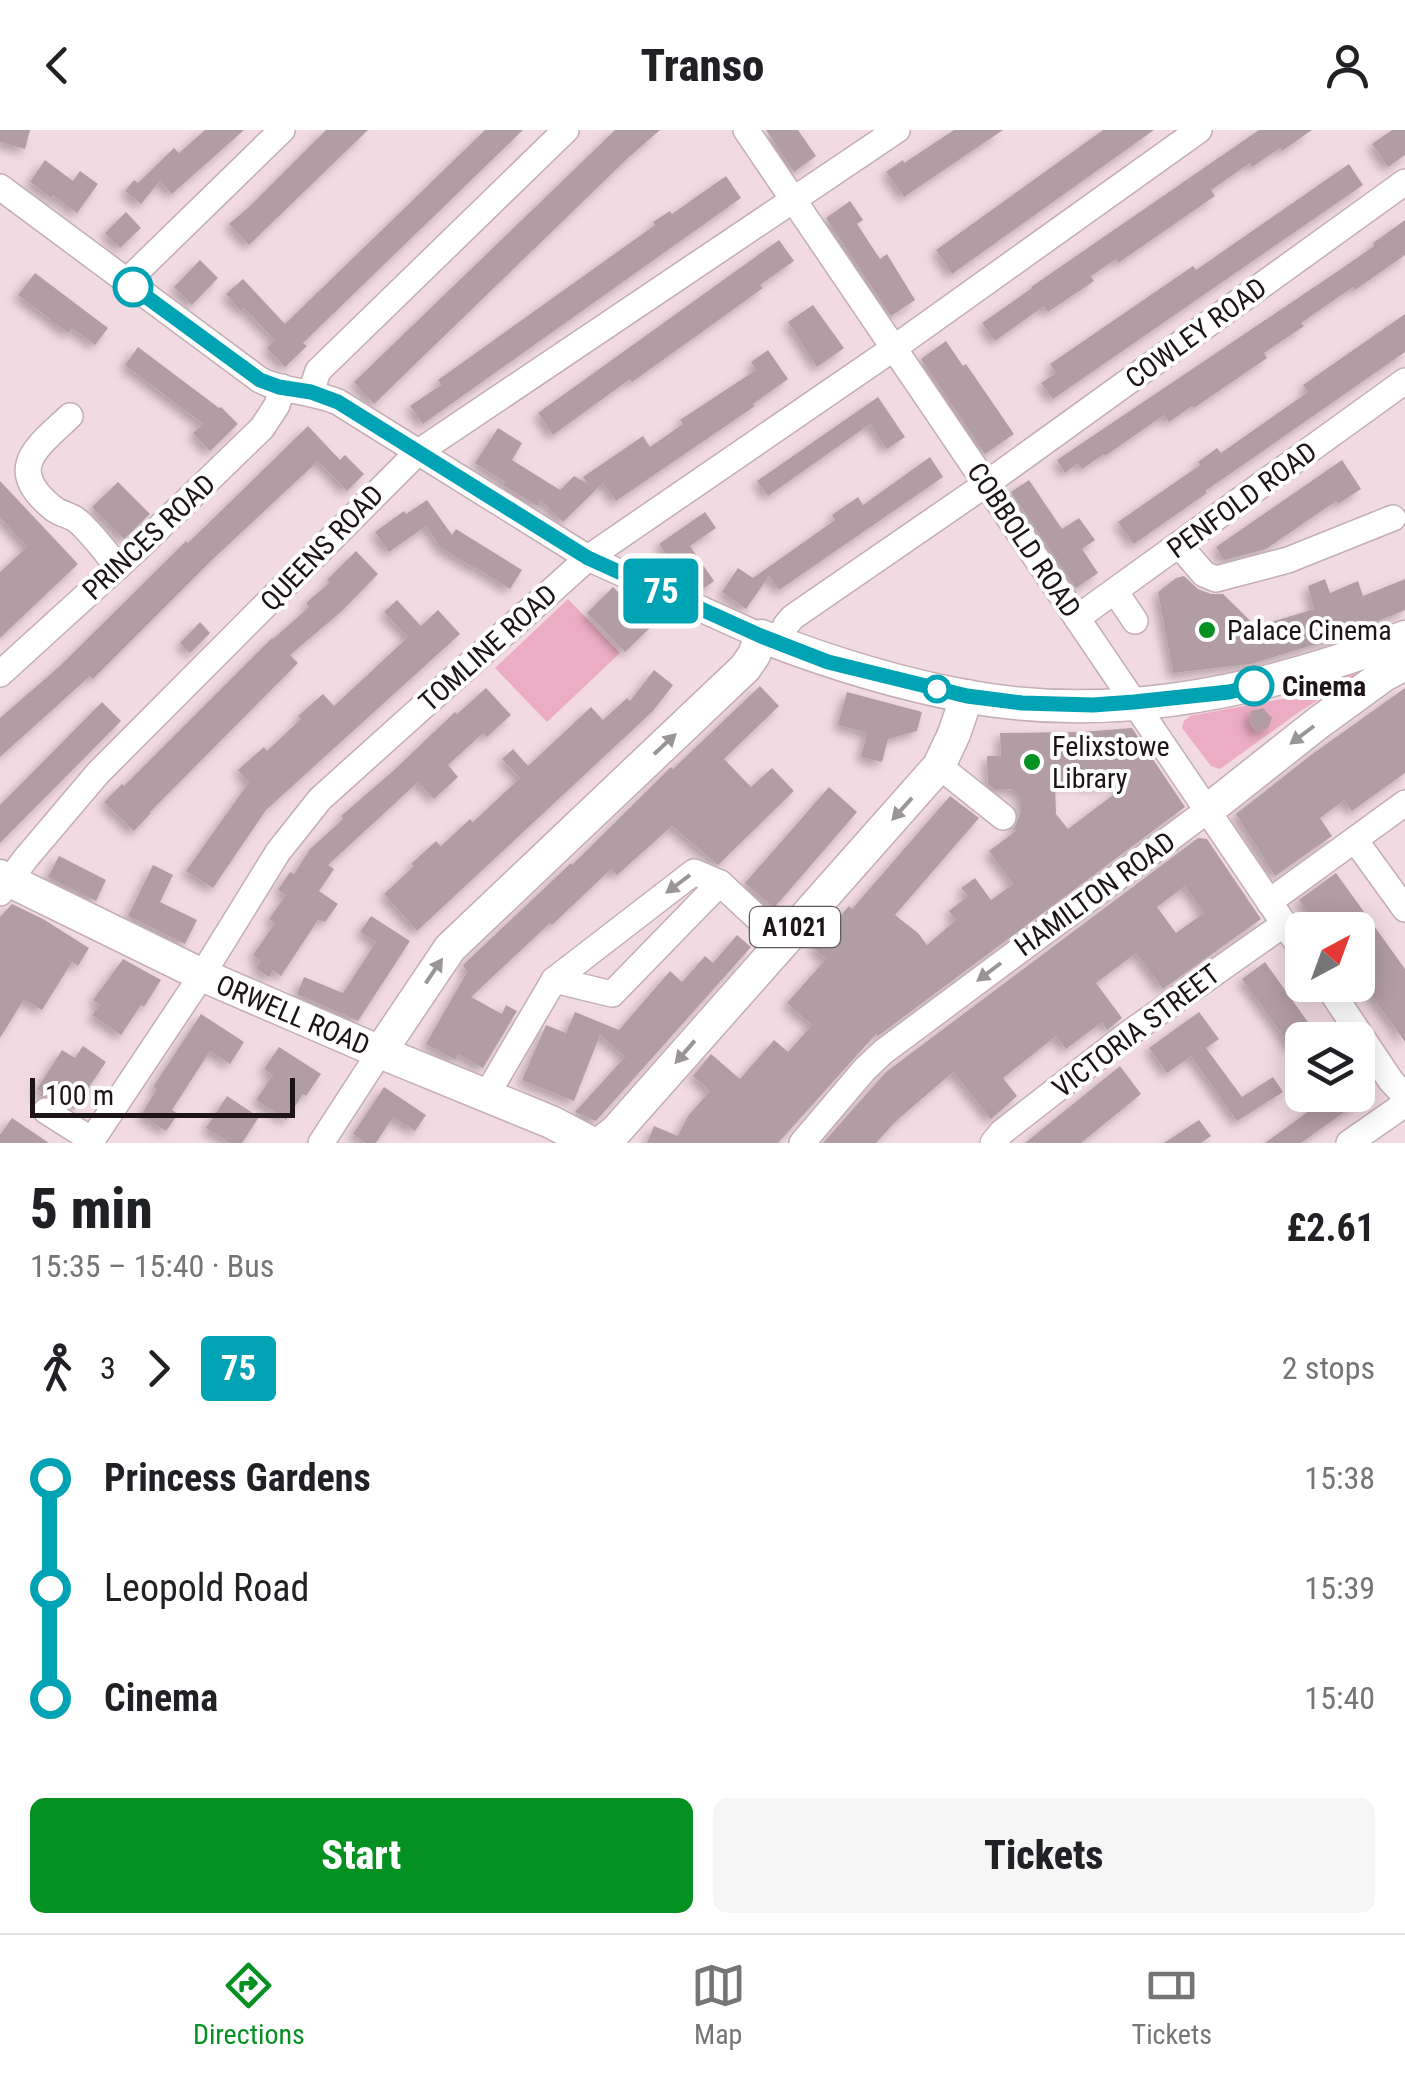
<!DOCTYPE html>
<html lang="en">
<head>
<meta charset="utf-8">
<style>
	body { margin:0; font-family:"Roboto Condensed",sans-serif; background:#f6f6f6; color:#202124; height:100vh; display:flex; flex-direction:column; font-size:38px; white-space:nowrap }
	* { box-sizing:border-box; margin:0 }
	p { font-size:32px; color:#757577 }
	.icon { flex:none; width:55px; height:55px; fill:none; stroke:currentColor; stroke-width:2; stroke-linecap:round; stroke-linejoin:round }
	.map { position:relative; height:1013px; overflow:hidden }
	.sheet { display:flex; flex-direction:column; background:#fff; flex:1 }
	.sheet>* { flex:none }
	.badge { padding:0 20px; border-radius:8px; font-size:35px; line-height:65px }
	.needle { width:65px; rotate:41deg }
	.controls { position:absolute; left:1285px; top:782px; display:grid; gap:20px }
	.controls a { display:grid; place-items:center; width:90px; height:90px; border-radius:15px; background:#fff; box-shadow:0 5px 25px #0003; font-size:50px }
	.scale { position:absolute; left:30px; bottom:25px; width:265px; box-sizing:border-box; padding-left:10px; border:5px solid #1c1417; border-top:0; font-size:28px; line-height:35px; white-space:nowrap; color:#1c1417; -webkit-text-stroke:8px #fff; paint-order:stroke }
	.map>.badge { position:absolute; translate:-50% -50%; box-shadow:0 0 0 5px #fff }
	.legs { display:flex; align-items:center; gap:15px; height:110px; padding:0 30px; font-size:32px }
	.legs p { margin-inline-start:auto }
	.summary { display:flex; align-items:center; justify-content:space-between; height:170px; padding:0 30px }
	h1 { font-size:55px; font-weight:800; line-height:75px }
	.cta { display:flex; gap:20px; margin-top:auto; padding:20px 30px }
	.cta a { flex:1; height:115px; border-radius:15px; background:#059022; color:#fff; font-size:40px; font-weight:800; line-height:115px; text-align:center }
	.cta a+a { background:#f6f6f6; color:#202124 }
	ul { padding:0 30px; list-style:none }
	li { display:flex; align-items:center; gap:35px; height:110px; font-size:38px }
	li i { display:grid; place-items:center; width:15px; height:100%; margin:0 12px; background:currentColor }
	li i::after { content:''; width:25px; height:25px; margin:-12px; border:8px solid; border-radius:50%; background:#fff }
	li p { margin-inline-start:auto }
	li:first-child i { background:linear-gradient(#0000 50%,currentColor 0) }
	li:last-child i { background:linear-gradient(currentColor 50%,#0000 0) }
	header { display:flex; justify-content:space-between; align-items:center; height:130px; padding:0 30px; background:#fff; font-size:45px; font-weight:800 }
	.menu { display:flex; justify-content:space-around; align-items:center; height:140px; border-top:2px solid #e0e0e0; background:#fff; font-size:28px; color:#757577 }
	.menu a { display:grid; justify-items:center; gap:5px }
	.menu .selected { color:#059022 }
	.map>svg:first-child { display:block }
	.green { fill:#ecacc4 }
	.building { fill:#b39da5; fill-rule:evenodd; filter:url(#shadow) }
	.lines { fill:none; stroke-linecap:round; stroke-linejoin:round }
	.minor-casing { stroke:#c4adb5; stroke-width:28 }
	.major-casing { stroke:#c4adb5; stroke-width:35 }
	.minor { stroke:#fff; stroke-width:25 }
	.major { stroke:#fff; stroke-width:32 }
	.oneway { fill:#999597 }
	.line-1-casing { stroke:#fff; stroke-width:22 }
	.line-1 { stroke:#00a3b4; stroke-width:15 }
	.stop-1-dot { fill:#fff; stroke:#00a3b4; stroke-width:5 }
	.poi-dot { fill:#059022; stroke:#fff; stroke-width:4 }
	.labels { text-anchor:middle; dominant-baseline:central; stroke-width:8; stroke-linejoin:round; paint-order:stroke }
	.shield { fill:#fff; stroke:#605a5d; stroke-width:2.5 }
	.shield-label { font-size:25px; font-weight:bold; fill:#1c1417 }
	.street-label { font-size:28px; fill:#1c1417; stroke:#fff }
	.poi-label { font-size:28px; fill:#1c1417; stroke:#fff; text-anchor:start }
	.stop-label { font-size:28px; font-weight:bold; fill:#1c1417; stroke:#fff; text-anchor:start }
</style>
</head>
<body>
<header><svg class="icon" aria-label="back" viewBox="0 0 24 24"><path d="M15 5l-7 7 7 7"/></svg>Transo<svg class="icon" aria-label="person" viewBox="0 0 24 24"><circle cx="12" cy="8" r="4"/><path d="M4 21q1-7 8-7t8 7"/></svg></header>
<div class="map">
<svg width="1405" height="1013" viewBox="0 0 1405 1013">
	<defs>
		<filter id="shadow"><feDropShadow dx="-5" dy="5" stdDeviation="5" flood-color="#0004"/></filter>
	</defs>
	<rect width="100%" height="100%" fill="#f2dae2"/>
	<g class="green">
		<path d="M 568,469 L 620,523 L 547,592 L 495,538 Z"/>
		<path d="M 1355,540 L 1356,546 L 1299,582 L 1220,639 L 1211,636 L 1182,598 L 1184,591 L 1190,586 L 1293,567 Z"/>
	</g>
	<g class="building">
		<path d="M 0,0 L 30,0 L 25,19 L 0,12 Z"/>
		<path d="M 205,0 L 244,0 L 172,64 L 160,51 L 141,74 L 125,61 L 134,50 L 138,53 L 174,18 L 179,23 Z"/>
		<path d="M 326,0 L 368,0 L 249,115 L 229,94 L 249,77 Z"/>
		<path d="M 485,0 L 523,0 L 303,213 L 307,216 L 285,237 L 267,218 L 275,210 L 244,178 L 241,181 L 226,164 L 243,149 L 285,194 Z"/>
		<path d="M 615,0 L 660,0 L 628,28 L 374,274 L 354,252 Z"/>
		<path d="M 766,0 L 798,0 L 816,26 L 794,42 Z"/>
		<path d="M 954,0 L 1003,0 L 904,67 L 886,42 L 903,30 L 904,33 Z"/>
		<path d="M 1103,0 L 1154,0 L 952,144 L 936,120 Z"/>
		<path d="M 1259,0 L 1312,0 L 1282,21 L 1280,18 L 1252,37 L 1250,33 L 1211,60 L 1215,66 L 1118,133 L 1116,129 L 1091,146 L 1094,151 L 1048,182 L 1044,176 L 995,211 L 982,193 L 1032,158 L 1031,157 Z"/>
		<path d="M 1392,0 L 1405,0 L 1405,25 L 1388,37 L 1372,14 Z"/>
		<path d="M 45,30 L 73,51 L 80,41 L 98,54 L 77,83 L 53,65 L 51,68 L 30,52 Z"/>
		<path d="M 1349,34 L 1363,55 L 1053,269 L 1041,253 L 1056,243 L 1050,234 L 1193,136 L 1196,140 Z"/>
		<path d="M 726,46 L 741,68 L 423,294 L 410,276 L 441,255 L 438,250 L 655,95 L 653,92 L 670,81 L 672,84 Z"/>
		<path d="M 850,71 L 863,90 L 857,94 L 880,129 L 887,124 L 915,170 L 891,186 L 826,88 Z"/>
		<path d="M 126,82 L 141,98 L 120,118 L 105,103 Z"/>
		<path d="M 1405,90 L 1405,125 L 1355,160 L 1353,157 L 1301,193 L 1304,196 L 1264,223 L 1267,228 L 1194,278 L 1192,276 L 1169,292 L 1164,285 L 1105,326 L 1104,324 L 1082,339 L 1078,333 L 1065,343 L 1057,330 L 1338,141 L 1374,116 L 1373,113 Z"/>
		<path d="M 779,110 L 794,131 L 760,155 L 763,158 L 702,202 L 632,252 L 630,249 L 553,305 L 538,283 Z"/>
		<path d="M 200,130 L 218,148 L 192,175 L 174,157 Z"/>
		<path d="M 35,143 L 108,198 L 95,215 L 72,198 L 68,203 L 18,165 Z"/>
		<path d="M 813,175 L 844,218 L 817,237 L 788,192 Z"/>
		<path d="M 1405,184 L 1405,222 L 1243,335 L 1205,361 L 1207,363 L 1134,414 L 1118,392 L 1200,335 L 1198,332 L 1217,318 L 1221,323 L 1308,262 L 1303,255 Z"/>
		<path d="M 946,211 L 963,236 L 966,234 L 1014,304 L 985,324 L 921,229 Z"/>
		<path d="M 138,217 L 219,278 L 221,277 L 238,294 L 210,321 L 193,303 L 203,294 L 125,235 Z"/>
		<path d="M 768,220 L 788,249 L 753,274 L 755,276 L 616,371 L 603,353 L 563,392 L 541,370 L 538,376 L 503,355 L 505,352 L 475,333 L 498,298 L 522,313 L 512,330 L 560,360 L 574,346 L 588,354 L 583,347 L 643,306 L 650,317 L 683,294 L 680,290 L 756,240 L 751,232 Z"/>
		<path d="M 878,267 L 905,307 L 887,319 L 870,294 L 768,366 L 757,351 Z"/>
		<path d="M 308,296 L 340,330 L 345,325 L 364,344 L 347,361 L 318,331 L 214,428 L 93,549 L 90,546 L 0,627 L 0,588 L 61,535 L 186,411 L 188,413 Z"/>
		<path d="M 930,327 L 943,347 L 779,460 L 769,446 L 746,479 L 722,462 L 738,438 L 753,448 L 835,390 L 832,385 L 858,367 L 863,375 Z"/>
		<path d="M 1342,330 L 1361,359 L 1338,374 L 1336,371 L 1266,419 L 1224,430 L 1216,417 Z"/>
		<path d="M 1029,350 L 1062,399 L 1079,388 L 1095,410 L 1082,419 L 1098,443 L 1076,458 L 1011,362 Z"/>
		<path d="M 0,351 L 78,434 L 0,508 L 0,442 L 27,417 L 0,387 Z"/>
		<path d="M 118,352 L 150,384 L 124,409 L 92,377 Z"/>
		<path d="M 427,370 L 452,405 L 456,399 L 522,440 L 510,459 L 475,437 L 476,439 L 441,418 L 426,396 L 389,422 L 375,402 L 404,381 L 406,384 Z"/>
		<path d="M 705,382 L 716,398 L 690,416 L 714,451 L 700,461 L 687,455 L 659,414 Z"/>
		<path d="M 356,421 L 378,444 L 342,481 L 290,525 L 298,533 L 150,682 L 151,683 L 134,701 L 104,672 L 122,654 L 124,656 L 272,508 L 273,509 L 309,477 L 306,473 L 329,453 L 327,450 Z"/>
		<path d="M 1184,446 L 1198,459 L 1211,464 L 1223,464 L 1267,507 L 1274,502 L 1268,493 L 1314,479 L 1308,456 L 1325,449 L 1330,463 L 1358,451 L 1363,466 L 1405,449 L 1405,480 L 1342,506 L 1251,534 L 1173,543 L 1158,462 L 1176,448 Z"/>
		<path d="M 613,457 L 652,496 L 625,522 L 587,483 Z"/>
		<path d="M 397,470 L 421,496 L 438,480 L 460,504 L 266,680 L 213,758 L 186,741 L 249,652 L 238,640 L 264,617 L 267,621 L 301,589 L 298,586 L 323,564 L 334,576 L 408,507 L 384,482 Z"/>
		<path d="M 200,492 L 210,503 L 190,523 L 180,513 Z"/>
		<path d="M 654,540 L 673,555 L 653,581 L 417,801 L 384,764 L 414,736 L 411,734 L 436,711 L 441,716 L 470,689 L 473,692 L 520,648 L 502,629 L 513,619 L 528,636 L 591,577 L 603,590 L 627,568 L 630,571 Z"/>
		<path d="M 760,556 L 779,576 L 724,629 L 751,657 L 772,638 L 794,661 L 718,735 L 672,696 L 617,745 L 611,739 L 552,795 L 550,793 L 471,867 L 502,884 L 506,875 L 517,881 L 483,938 L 458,924 L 455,930 L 426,914 L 467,842 L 463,835 L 571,733 L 572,735 L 671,637 L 673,639 Z"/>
		<path d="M 486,558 L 511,585 L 487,607 L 483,603 L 448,635 L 458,647 L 434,669 L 418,652 L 328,735 L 334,739 L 319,761 L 338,774 L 325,792 L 318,790 L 281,846 L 273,840 L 269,847 L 256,838 L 261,831 L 253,825 L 275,793 L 269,789 L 286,765 L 278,760 L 290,742 L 294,744 L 310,719 L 343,689 L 341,686 L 393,641 L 455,582 L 457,584 Z"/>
		<path d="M 1405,558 L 1405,643 L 1352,681 L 1344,670 L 1320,688 L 1332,706 L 1275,746 L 1236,684 L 1311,625 Z"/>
		<path d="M 847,562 L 922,582 L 917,601 L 888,609 L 882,632 L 861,627 L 867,603 L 838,595 Z"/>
		<path d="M 102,572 L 121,591 L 0,713 L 0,675 Z"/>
		<path d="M 1263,578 L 1272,588 L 1268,598 L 1257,602 L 1249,593 L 1251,581 Z"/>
		<path d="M 1132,598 L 1185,677 L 878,906 L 876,904 L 778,1013 L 647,1013 L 654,996 L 678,1006 L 688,986 L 710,961 L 693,946 L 711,924 L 740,949 L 774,910 L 788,922 L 812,895 L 787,873 L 826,829 L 812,817 L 849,776 L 852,779 L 950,666 L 979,688 L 895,785 L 918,803 L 927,815 L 956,790 L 949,781 L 968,766 L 961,758 L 975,748 L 991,770 L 1013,754 L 989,721 L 1016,701 L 1014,699 L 1021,681 L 1021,668 L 1012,659 L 995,660 L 988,654 L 987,626 L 1001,626 L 1000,603 L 1081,602 ZM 1084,653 L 1085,656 L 1129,653 L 1068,699 L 1056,684 L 1055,654 Z"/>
		<path d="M 829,657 L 857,682 L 774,778 L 745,753 Z"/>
		<path d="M 1198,708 L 1207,709 L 1261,789 L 1163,859 L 1136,823 L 1096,853 L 1122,888 L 1107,900 L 1102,892 L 1066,919 L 1056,906 L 1003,948 L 1017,966 L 991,989 L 953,942 L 896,991 L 876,1013 L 823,1013 L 886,942 ZM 1185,756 L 1204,783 L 1176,803 L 1157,777 Z"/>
		<path d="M 59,726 L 106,750 L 96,771 L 48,747 Z"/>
		<path d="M 153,735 L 173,745 L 160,772 L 197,790 L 185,814 L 128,786 Z"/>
		<path d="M 1336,743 L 1405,839 L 1405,912 L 1358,847 L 1358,800 L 1320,800 L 1299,770 Z"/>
		<path d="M 12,774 L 43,789 L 89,818 L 78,836 L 72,832 L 42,880 L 24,869 L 0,908 L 0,787 Z"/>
		<path d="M 371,786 L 410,811 L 358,891 L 297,864 L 304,847 L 343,863 L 376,812 L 360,802 Z"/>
		<path d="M 737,805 L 751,817 L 596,991 L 575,982 L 625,927 L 600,905 L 574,971 L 522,950 L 546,895 L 566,903 L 575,882 L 619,900 L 670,841 L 682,852 L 705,826 L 713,833 Z"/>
		<path d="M 123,829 L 161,850 L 144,877 L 141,875 L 121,905 L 92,885 L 100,875 L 93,870 Z"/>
		<path d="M 1265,832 L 1315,902 L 1292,918 L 1242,849 Z"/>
		<path d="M 1199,882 L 1219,909 L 1206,918 L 1242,967 L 1273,947 L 1283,962 L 1237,991 L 1191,926 L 1167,943 L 1149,918 Z"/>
		<path d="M 201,884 L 244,912 L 230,934 L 210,921 L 172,980 L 178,984 L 166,1001 L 141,985 L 157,959 L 153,957 Z"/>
		<path d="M 83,916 L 106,932 L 74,979 L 54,967 L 46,965 L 38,967 L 42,963 L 37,959 L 62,920 L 75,928 Z"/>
		<path d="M 279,917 L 321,944 L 306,966 L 303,964 L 286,990 L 256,970 L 273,945 L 264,939 Z"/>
		<path d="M 1120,936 L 1141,964 L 1081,1013 L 1025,1013 Z"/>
		<path d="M 384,957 L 426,985 L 415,1001 L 393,987 L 376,1013 L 366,1013 L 353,1004 Z"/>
		<path d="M 1331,965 L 1368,965 L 1301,1013 L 1265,1013 Z"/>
		<path d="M 227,966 L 259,987 L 242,1013 L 230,1013 L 206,998 Z"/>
		<path d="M 12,988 L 49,1013 L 0,1013 L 0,1005 Z"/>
		<path d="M 1199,990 L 1211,1006 L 1201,1013 L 1164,1013 Z"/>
	</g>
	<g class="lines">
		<defs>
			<g id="minor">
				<path d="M 746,0 L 1302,820"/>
				<path d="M 0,57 L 260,250 C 284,262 312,261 338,272 L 588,428 L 761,506"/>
				<path d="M 126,152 L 282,0"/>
				<path d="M 311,262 L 318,241 L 566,0"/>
				<path d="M 70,286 C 36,318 4,339 54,379 C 61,384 69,385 75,389 C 90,400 106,423 118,437"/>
				<path d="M 1179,415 L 1204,444 L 1216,449 L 1288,430 L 1393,388"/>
				<path d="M 1115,461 L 1135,491"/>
				<path d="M 1077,488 L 1405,251"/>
				<path d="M 778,512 L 786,495 L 793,487 L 986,354 L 1405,52"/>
				<path d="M 0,544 L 135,421 L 262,298 L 277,275 L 282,257"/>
				<path d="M 939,636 L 1003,687"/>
				<path d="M 1355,710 L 1405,779"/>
				<path d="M 0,763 L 26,728 L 98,643 L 417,323 L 897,0"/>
				<path d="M 1269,772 L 1405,673"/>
				<path d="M 554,850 L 612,864 L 720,753"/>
				<path d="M 1327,855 L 1391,951 L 1405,966"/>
				<path d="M 486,966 L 554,850 L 694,742 L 720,753 L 782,811"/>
				<path d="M 46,981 L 92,1010"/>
				<path d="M 90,1013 L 202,845 L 278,722 L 320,669 L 588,428 L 894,218 L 1199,0"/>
				<path d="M 321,1013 L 380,922"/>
				<path d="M 802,1013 L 865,939 L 883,922 L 1208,680"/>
				<path d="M 993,1013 L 1002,1002 L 1128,904 L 1284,794"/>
				<path d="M 1349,1013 L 1405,974"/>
			</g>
			<g id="major">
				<path d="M 1208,680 L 1318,593 L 1384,545 L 1405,534"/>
				<path d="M 0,746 L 202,845 L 380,922 L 551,992 L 591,1013"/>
				<path d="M 380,922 L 450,818 L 745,538 L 754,525 L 761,506 C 828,532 895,553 965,566 C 1113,594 1267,561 1405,507"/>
				<path d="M 601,1013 L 616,1001 L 939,636 L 954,604 L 967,566"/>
			</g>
		</defs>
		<use href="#minor" class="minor-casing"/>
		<use href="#major" class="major-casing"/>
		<use href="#minor" class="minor"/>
		<use href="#major" class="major"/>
	</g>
	<defs><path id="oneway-solid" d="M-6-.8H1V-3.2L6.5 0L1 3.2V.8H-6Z" transform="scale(2.5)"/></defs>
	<g class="oneway">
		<use href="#oneway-solid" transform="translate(1302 605) rotate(143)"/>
		<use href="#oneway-solid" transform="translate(665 614) rotate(-43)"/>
		<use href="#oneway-solid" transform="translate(902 679) rotate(132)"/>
		<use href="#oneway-solid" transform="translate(678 754) rotate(143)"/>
		<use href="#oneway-solid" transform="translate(434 841) rotate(-56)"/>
		<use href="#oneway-solid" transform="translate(989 842) rotate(143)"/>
		<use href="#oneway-solid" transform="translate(685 922) rotate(131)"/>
	</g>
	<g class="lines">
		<defs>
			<path id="line-1" d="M 133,157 L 260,250 L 279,257 L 311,262 L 338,272 L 588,428 L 761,506 L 828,532 L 967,566 L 1022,573 L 1093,575 L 1134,572 L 1229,562 L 1254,556"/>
		</defs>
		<use href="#line-1" class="line-1-casing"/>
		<use href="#line-1" class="line-1"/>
	</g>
	<g class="stop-1-dot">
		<circle cx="133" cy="157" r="18"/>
		<circle cx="1254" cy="556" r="18"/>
		<circle cx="937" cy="559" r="12"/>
	</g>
	<g class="poi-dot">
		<circle cx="1207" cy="500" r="10"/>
		<circle cx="1032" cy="632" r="10"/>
	</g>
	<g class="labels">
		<rect class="shield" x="750" y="777" width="90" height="40" rx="8"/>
		<g class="shield-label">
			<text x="795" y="797">A1021</text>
		</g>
		<g class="street-label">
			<text transform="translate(1196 203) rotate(-36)">COWLEY ROAD</text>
			<text transform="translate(1242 370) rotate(-36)">PENFOLD ROAD</text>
			<text transform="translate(149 407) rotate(-43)">PRINCES ROAD</text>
			<text transform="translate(1024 410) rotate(56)">COBBOLD ROAD</text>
			<text transform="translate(322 418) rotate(-46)">QUEENS ROAD</text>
			<text transform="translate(488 518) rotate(-42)">TOMLINE ROAD</text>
			<text transform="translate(1095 764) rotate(-36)">HAMILTON ROAD</text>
			<text transform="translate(293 885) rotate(23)">ORWELL ROAD</text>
			<text transform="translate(1136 901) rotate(-37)">VICTORIA STREET</text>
		</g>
		<g class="poi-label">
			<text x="1227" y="500">Palace Cinema</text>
			<text x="1052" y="616">Felixstowe<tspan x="1052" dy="32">Library</tspan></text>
		</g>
		<g class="stop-label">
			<text x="1282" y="556">Cinema</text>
		</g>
	</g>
</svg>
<div class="controls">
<a><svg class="needle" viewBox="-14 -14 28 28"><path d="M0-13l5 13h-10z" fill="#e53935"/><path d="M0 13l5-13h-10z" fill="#757577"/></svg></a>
<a><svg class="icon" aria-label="layers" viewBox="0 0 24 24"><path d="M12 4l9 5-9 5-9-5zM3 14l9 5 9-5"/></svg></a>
</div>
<div class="scale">100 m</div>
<b class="badge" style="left:661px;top:461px;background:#00a3b4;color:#fff">75</b>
</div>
<section class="sheet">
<div class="summary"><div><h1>5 min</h1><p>15:35 – 15:40 · Bus</p></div><b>£2.61</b></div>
<div class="legs"><svg class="icon" aria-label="walk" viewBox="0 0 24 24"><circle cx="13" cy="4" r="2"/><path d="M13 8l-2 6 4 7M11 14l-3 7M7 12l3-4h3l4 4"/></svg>3<svg class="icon" aria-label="forward" viewBox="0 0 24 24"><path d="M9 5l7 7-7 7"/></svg><b class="badge" style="background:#00a3b4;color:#fff">75</b><p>2 stops</p></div>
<ul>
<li><i style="color:#00a3b4"></i><b>Princess Gardens</b><p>15:38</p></li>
<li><i style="color:#00a3b4"></i><span>Leopold Road</span><p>15:39</p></li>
<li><i style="color:#00a3b4"></i><b>Cinema</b><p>15:40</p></li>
</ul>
<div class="cta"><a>Start</a><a>Tickets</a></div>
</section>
<nav class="menu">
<a class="selected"><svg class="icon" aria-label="directions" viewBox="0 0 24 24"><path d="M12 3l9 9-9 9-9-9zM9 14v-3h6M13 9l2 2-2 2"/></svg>Directions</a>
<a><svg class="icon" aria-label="map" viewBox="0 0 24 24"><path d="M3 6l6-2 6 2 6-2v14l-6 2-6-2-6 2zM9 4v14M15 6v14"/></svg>Map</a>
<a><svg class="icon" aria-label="tickets" viewBox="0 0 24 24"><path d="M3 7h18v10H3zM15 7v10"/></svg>Tickets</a>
</nav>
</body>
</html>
